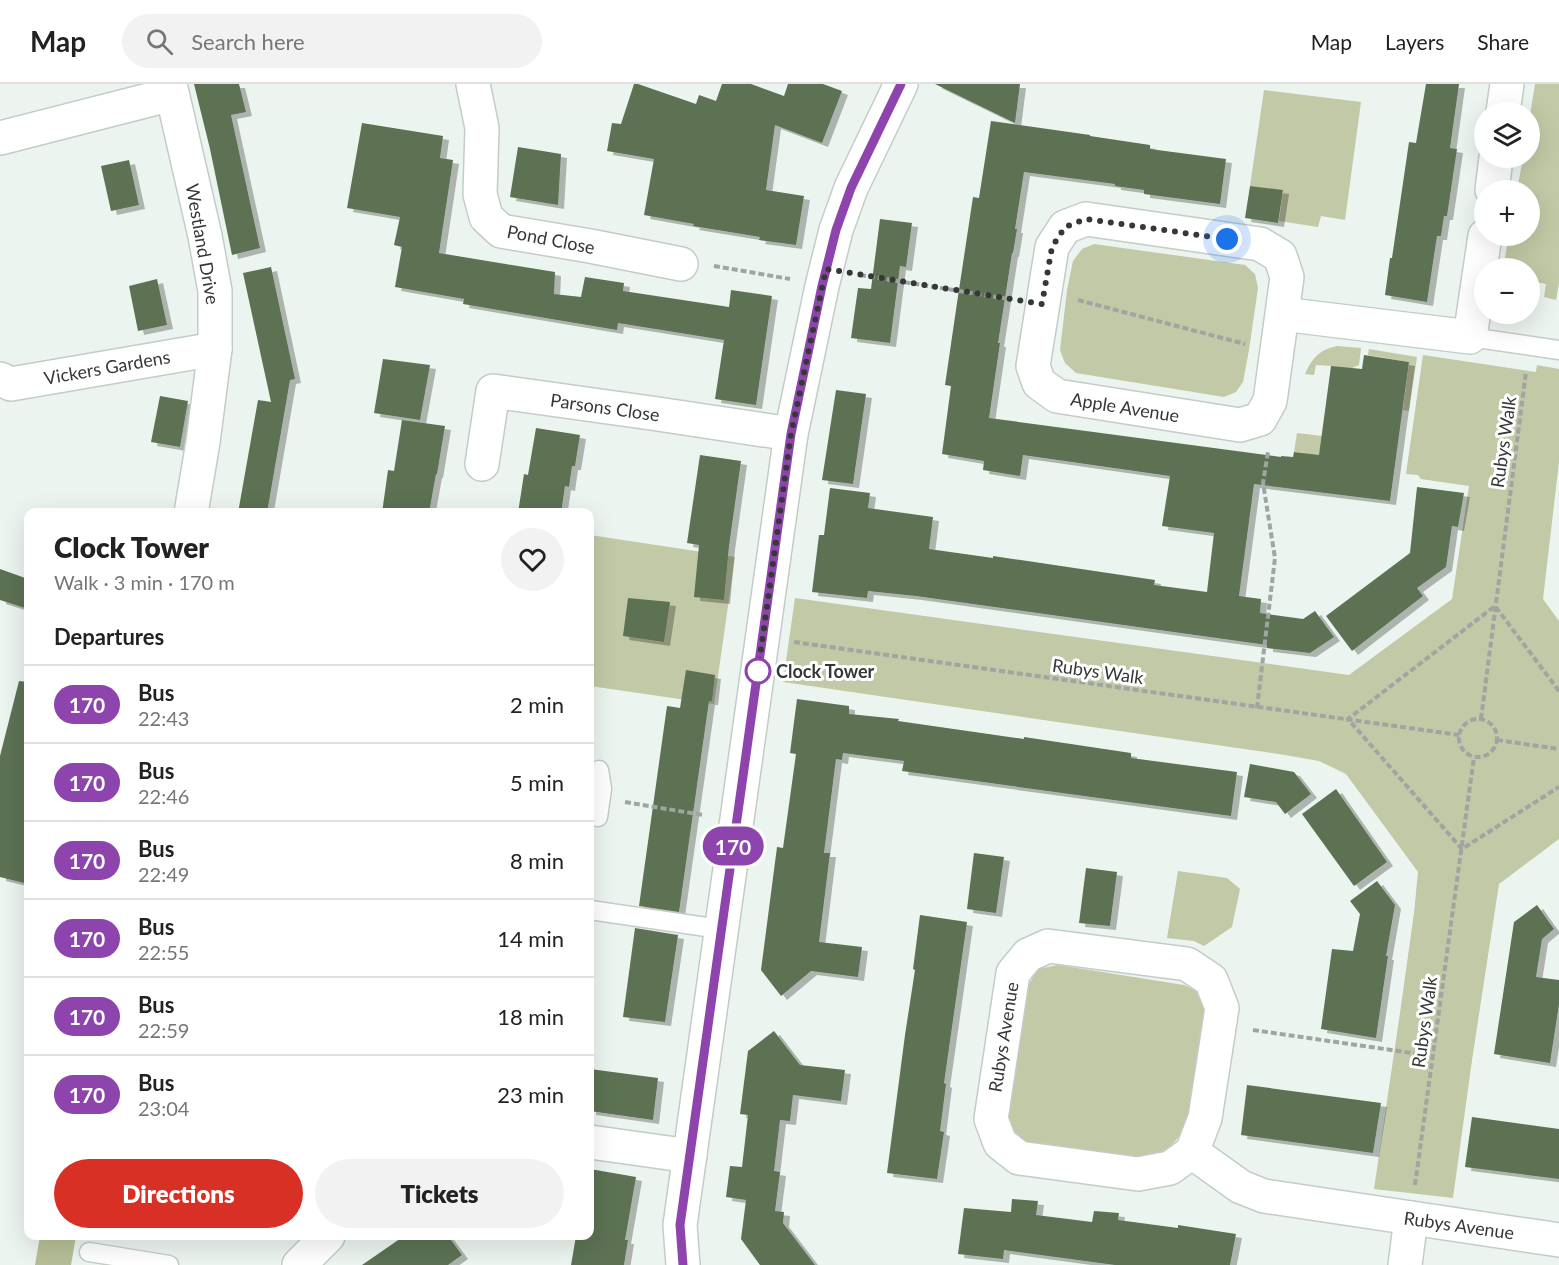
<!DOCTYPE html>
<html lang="en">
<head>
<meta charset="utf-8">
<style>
	body { margin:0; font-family:Lato,sans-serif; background:#f2f2f2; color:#222; height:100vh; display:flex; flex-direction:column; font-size:22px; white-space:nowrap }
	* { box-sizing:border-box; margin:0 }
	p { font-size:20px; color:#767676 }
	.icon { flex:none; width:33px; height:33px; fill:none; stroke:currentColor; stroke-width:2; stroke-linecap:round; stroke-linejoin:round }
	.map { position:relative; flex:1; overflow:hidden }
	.sheet { position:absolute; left:24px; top:424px; width:570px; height:732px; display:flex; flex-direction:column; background:#fff; border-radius:12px; box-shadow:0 6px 24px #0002 }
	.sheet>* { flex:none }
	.badge { padding:0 12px; border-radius:20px; font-size:21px; line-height:39px }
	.tools { position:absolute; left:1474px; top:18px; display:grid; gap:12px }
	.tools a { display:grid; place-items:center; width:66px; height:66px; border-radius:50%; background:#fff; box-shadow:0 6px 24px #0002; font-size:30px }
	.you { position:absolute; width:30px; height:30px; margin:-15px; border:4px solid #fff; border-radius:50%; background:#1a73e8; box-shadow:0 0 0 9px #1a73e833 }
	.map>.badge { position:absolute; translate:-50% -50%; box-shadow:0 0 0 3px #fff }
	h2 { padding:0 30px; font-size:22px; line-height:54px }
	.round { display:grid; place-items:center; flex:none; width:63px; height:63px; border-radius:32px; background:#f2f2f2 }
	.head { display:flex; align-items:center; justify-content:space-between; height:102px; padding:0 30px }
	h1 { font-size:28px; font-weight:800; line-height:45px }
	.primary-button { display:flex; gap:12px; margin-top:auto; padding:12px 30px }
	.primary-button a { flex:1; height:69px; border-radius:36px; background:#d93025; color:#fff; font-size:24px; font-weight:800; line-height:69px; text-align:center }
	.primary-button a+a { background:#f2f2f2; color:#222 }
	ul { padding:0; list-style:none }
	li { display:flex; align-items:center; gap:18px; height:78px; padding:0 30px; border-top:2px solid #e0e0e0 }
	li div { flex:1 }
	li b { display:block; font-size:22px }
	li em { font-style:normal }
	li .badge { min-width:66px; font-weight:700; text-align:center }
	header { display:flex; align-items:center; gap:36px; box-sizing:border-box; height:84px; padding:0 30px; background:#fff; border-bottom:2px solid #e0e0e0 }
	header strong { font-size:28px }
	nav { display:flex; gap:33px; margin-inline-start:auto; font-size:21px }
	.search { width:420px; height:54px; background:#f2f2f2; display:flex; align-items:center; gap:15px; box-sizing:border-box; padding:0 21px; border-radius:33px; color:#767676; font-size:22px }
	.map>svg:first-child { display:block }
	.green { fill:#c1c9a6 }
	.forest { fill:#b6be97 }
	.building { fill:#5b7253; filter:url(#shadow) }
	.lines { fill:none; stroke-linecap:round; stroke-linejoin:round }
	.service-casing { stroke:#c4ccc7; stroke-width:21 }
	.minor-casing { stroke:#c4ccc7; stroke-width:36 }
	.path { stroke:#9fa5a1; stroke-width:4; stroke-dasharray:6 3; stroke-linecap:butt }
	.service { stroke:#fff; stroke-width:18 }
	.minor { stroke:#fff; stroke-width:33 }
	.line-casing { stroke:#fff; stroke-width:14 }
	.line { stroke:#8e44ad; stroke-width:9 }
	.walk { stroke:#353836; stroke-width:6; stroke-dasharray:0 10.8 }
	.stop-dot { fill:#fff; stroke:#8e44ad; stroke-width:3 }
	.labels { text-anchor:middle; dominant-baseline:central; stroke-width:6; stroke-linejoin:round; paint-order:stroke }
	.street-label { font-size:18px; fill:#353836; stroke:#fff }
	.stop-label { font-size:18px; font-weight:bold; fill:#353836; stroke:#fff; text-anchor:start }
</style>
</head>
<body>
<header>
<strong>Map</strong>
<div class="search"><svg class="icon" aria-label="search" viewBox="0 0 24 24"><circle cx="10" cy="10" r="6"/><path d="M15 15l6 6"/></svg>Search here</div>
<nav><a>Map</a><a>Layers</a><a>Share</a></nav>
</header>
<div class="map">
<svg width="1559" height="1181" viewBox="0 0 1559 1181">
	<defs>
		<filter id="shadow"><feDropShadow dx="6" dy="4" stdDeviation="0" flood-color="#0004"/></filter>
	</defs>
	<rect width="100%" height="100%" fill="#ecf4ef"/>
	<g class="green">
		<path d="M 1535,0 L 1559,0 L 1559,199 L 1556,216 L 1544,213 L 1546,200 L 1530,197 L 1530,184 L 1503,184 L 1509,152 L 1530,152 L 1530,106 L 1517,106 L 1523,74 L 1530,74 L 1530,31 Z"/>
		<path d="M 1264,6 L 1361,18 L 1345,136 L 1321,132 L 1318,143 L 1279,137 L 1283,107 L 1250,102 Z"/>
		<path d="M 1094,160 L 1245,181 L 1255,190 L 1258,204 L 1249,266 L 1243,298 L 1236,308 L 1224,313 L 1076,289 L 1065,279 L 1060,266 L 1067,206 L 1073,177 L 1082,165 Z"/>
		<path d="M 1337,262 L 1361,264 L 1359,281 L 1331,293 L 1332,282 L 1316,281 L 1314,291 L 1305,290 C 1312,274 1320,265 1337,262 Z"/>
		<path d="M 1369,265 L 1417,273 L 1409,327 L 1403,326 L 1409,278 L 1368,271 Z"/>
		<path d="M 1423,271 L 1536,288 L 1537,281 L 1559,285 L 1559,378 L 1543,515 L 1559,537 L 1559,755 L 1499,800 L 1472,976 L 1453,1114 L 1374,1105 L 1401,922 L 1414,829 L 1418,788 L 1346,690 L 1319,677 L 1285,671 L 783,598 L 795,514 L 1349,591 L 1452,515 L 1469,402 L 1421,395 L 1418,391 L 1406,390 Z"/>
		<path d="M 1297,349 L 1322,352 L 1330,379 L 1304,375 L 1305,369 L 1294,368 Z"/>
		<path d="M 590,451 L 735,473 L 714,620 L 590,602 Z"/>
		<path d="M 1178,787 L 1227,794 L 1240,805 L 1232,843 L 1204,862 L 1194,857 L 1167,854 Z"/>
		<path d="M 1058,881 L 1184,901 L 1199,908 L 1204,925 L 1190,1032 L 1184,1047 L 1169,1064 L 1158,1071 L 1137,1076 L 1029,1060 L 1015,1053 L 1008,1038 L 1027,903 L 1038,885 Z"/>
	</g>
	<path class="forest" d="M 40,1152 L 76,1152 L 71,1181 L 35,1181 Z"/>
	<g class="building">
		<path d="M 194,0 L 239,0 L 246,28 L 231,31 L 260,164 L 232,171 L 210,65 Z"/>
		<path d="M 634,0 L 638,0 L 696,20 L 699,11 L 716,17 L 722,0 L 751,0 L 784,12 L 788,0 L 823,0 L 842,7 L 822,59 L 775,41 L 766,106 L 804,112 L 796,161 L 759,156 L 760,153 L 693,142 L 694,140 L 644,131 L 654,75 L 607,67 L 612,39 L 621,40 Z"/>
		<path d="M 935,0 L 1020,0 L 1015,39 Z"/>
		<path d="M 1426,0 L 1459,0 L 1450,64 L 1457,65 L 1447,132 L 1444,132 L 1441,152 L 1437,152 L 1427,218 L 1385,211 L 1390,174 L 1392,174 L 1409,58 L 1416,59 Z"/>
		<path d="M 991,37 L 1090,51 L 1090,52 L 1150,61 L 1150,65 L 1226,75 L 1220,120 L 1144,110 L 1144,106 L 1115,102 L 1115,100 L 1024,88 L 1015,145 L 1017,145 L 1013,169 L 1012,169 L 1003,227 L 998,259 L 1000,259 L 989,334 L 1281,373 L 1281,372 L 1293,373 L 1294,368 L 1319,371 L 1331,282 L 1362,285 L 1364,271 L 1409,278 L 1390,417 L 1254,400 L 1239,512 L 1261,515 L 1260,529 L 1303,535 L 1315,527 L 1334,553 L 1310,569 L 1267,564 L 1267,561 L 916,512 L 868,507 L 867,514 L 812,508 L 819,451 L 824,451 L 830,404 L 870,409 L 868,424 L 933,433 L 929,465 L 993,474 L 993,472 L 1155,496 L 1154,501 L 1207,508 L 1214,449 L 1162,442 L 1170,392 L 1023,371 L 1020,392 L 983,386 L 984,377 L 942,370 L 951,302 L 945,301 L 957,219 L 973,113 L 979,114 Z"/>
		<path d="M 362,39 L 443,52 L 440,74 L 453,76 L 439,169 L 555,188 L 554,210 L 581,213 L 585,193 L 624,199 L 623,207 L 729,223 L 731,206 L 772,212 L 756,321 L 715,315 L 724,256 L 618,239 L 617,246 L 463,220 L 464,215 L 395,203 L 402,163 L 394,161 L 400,133 L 347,124 Z"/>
		<path d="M 518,63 L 561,70 L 558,121 L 510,113 Z"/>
		<path d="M 129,76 L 139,121 L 111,127 L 101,82 Z"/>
		<path d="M 1250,102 L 1283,106 L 1278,139 L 1245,134 Z"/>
		<path d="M 880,135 L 912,139 L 906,183 L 900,182 L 890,259 L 851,254 L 858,204 L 871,205 Z"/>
		<path d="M 271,183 L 295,295 L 290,296 L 267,429 L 238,429 L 258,316 L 271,318 L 243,189 Z"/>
		<path d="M 157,195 L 167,241 L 138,247 L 129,202 Z"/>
		<path d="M 383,275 L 430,281 L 420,336 L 374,329 Z"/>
		<path d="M 836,306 L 866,310 L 853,400 L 822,396 Z"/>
		<path d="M 160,312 L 188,317 L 180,363 L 151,358 Z"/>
		<path d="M 402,336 L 445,342 L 437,390 L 436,390 L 429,429 L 382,429 L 388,386 L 394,387 Z"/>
		<path d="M 536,344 L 580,351 L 575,382 L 572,382 L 569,403 L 565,402 L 561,429 L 518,429 L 524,390 L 528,391 Z"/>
		<path d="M 700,371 L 741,377 L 729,462 L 724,516 L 694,513 L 699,461 L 687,459 Z"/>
		<path d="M 1417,403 L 1464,409 L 1458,443 L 1452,442 L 1446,483 L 1417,504 L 1423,512 L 1352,567 L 1326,532 L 1410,469 Z"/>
		<path d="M 0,485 L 28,495 L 28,525 L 0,516 Z"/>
		<path d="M 628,514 L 670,518 L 664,558 L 623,552 Z"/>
		<path d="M 686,586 L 715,591 L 712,617 L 709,617 L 679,828 L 639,822 L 667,622 L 680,624 Z"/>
		<path d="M 19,597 L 28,598 L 28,800 L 0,793 L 0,672 Z"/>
		<path d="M 797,615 L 849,622 L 849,630 L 899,635 L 898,637 L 1024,655 L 1024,653 L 1131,669 L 1131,674 L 1237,688 L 1231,732 L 902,687 L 904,677 L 843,669 L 842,676 L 836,675 L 824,769 L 830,769 L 819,858 L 862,863 L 858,893 L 811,887 L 781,912 L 761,886 L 777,763 L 783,764 L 796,670 L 790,669 Z"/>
		<path d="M 1250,680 L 1294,688 L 1311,710 L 1285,730 L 1276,718 L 1244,713 Z"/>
		<path d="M 1336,705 L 1387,778 L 1354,802 L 1302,730 Z"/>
		<path d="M 974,769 L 1004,773 L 996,829 L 967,825 Z"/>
		<path d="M 1086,784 L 1117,788 L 1110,842 L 1079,839 Z"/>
		<path d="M 1377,797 L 1395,821 L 1386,872 L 1388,872 L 1376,954 L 1321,945 L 1332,865 L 1353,867 L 1360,830 L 1350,817 Z"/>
		<path d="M 1537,821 L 1554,845 L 1542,855 L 1536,893 L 1559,896 L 1559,920 L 1550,979 L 1494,970 L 1514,838 Z"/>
		<path d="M 920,831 L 967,838 L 944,999 L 946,1000 L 940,1047 L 944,1048 L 937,1095 L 887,1089 L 905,951 L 915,886 L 913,885 Z"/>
		<path d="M 635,844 L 678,851 L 665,938 L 623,933 Z"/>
		<path d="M 774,947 L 800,981 L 845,986 L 841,1017 L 793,1011 L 790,1037 L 780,1036 L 774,1087 L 780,1088 L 775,1127 L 784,1128 L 783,1139 L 815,1181 L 760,1181 L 741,1155 L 746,1116 L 726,1113 L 730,1082 L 742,1083 L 748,1031 L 740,1030 L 748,967 Z"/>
		<path d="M 590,985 L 658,994 L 653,1036 L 590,1027 Z"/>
		<path d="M 1247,1001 L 1381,1019 L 1373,1069 L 1241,1051 Z"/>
		<path d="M 1472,1033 L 1559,1045 L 1559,1095 L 1465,1083 Z"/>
		<path d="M 590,1085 L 636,1093 L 625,1156 L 628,1156 L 624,1181 L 571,1181 L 576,1152 L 590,1152 Z"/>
		<path d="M 1012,1115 L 1038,1117 L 1036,1131 L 1092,1138 L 1094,1127 L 1119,1129 L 1118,1136 L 1178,1144 L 1178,1141 L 1236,1150 L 1230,1181 L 1115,1181 L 1004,1166 L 1003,1175 L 958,1170 L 964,1124 L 1011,1128 Z"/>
		<path d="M 404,1152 L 448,1152 L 462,1171 L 448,1181 L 362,1181 Z"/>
	</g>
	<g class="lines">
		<defs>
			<g id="service">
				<path d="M 1470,253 L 1559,266"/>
				<path d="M 598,733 L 602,705 L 599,686"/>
				<path d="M 590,826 L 720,845"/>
				<path d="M 89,1168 L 169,1181"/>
			</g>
			<g id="minor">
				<path d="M 170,0 L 205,152 L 215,207 L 215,265 L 203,358 L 191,429"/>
				<path d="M 473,0 L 482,44 L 480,110 L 486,133 L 501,147 L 590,162 L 681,180"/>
				<path d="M 1503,28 L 1507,0"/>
				<path d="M 0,54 L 172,10"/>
				<path d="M 1492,106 L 1496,74"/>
				<path d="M 1282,230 L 1287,193 L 1280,172 L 1260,160 L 1086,135 L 1065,143 L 1052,163 L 1033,282 L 1039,299 L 1057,312 L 1240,341 L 1260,335 L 1270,317 L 1282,230 L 1470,253 L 1485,152"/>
				<path d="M 0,295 L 11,300 L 215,265"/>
				<path d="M 482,380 L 493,307 L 651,329 L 791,350"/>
				<path d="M 590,1058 L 690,1072"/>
				<path d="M 1192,1068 L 1205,1034 L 1222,924 L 1211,896 L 1187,880 L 1048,862 L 1028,871 L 1013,889 L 991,1035 L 1000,1059 L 1019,1074 L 1138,1090 L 1170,1084 L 1192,1068 L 1241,1103 L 1264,1112 L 1559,1156"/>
				<path d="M 299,1181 L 328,1152"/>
				<path d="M 683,1181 L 680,1141 L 791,350 L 822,202 L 836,146 L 851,104 L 901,0"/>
				<path d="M 1405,1181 L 1411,1134"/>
			</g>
		</defs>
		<use href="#service" class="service-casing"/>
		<use href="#minor" class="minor-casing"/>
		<g class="path">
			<path d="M 714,182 L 790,195"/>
			<path d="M 860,191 L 1009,215"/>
			<path d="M 1078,216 L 1245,260"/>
			<path d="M 794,558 L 1459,651"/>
			<path d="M 1559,607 L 1495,522 L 1348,635 L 1462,765 L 1559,703"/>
			<path d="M 1257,624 L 1275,474 L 1263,399 L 1268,368"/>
			<circle cx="1478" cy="654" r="19"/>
			<path d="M 1481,635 L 1526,288"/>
			<path d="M 1497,656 L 1559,665"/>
			<path d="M 625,718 L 703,731"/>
			<path d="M 1253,946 L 1433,972"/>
			<path d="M 1415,1101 L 1474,673"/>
		</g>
		<use href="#service" class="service"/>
		<use href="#minor" class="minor"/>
	</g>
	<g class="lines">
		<defs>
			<path id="line" d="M 683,1181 L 680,1141 L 791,350 L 822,202 L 836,146 L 851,104 L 901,0"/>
		</defs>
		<use href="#line" class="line-casing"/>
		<use href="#line" class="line"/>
		<path class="walk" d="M 758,587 L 791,350 L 826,185 L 1042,220 L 1052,163 L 1065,143 L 1086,135 L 1227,155"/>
	</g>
	<circle class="stop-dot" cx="758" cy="587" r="12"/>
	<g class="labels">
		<g class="street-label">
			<text transform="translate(551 155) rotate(11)">Pond Close</text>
			<text transform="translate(203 160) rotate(80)">Westland Drive</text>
			<text transform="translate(107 283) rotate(-10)">Vickers Gardens</text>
			<text transform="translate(605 323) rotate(8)">Parsons Close</text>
			<text transform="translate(1125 323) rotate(9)">Apple Avenue</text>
			<text transform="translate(1503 358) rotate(-82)">Rubys Walk</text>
			<text transform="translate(1098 587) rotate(8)">Rubys Walk</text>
			<text transform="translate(1424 938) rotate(-82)">Rubys Walk</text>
			<text transform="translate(1003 953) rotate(-81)">Rubys Avenue</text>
			<text transform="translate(1459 1141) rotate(8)">Rubys Avenue</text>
		</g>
		<g class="stop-label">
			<text x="776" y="587">Clock Tower</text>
		</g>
	</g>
</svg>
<div class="tools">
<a><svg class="icon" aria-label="layers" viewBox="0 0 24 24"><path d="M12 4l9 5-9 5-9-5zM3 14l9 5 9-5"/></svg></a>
<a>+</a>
<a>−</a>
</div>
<div class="you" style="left:1227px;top:155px"></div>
<b class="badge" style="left:733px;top:762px;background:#8e44ad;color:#fff">170</b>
<section class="sheet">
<div class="head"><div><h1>Clock Tower</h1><p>Walk · 3 min · 170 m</p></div><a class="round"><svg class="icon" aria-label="heart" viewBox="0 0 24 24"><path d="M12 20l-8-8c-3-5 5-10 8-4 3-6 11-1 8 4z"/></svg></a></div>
<h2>Departures</h2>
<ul>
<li><span class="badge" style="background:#8e44ad;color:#fff">170</span><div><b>Bus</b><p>22:43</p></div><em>2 min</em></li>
<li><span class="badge" style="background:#8e44ad;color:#fff">170</span><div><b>Bus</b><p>22:46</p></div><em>5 min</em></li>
<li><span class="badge" style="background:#8e44ad;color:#fff">170</span><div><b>Bus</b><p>22:49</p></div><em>8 min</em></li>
<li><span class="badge" style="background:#8e44ad;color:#fff">170</span><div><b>Bus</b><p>22:55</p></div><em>14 min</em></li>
<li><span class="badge" style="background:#8e44ad;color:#fff">170</span><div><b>Bus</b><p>22:59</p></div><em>18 min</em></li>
<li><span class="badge" style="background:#8e44ad;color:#fff">170</span><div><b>Bus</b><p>23:04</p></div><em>23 min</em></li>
</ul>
<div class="primary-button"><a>Directions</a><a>Tickets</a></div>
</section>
</div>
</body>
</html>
